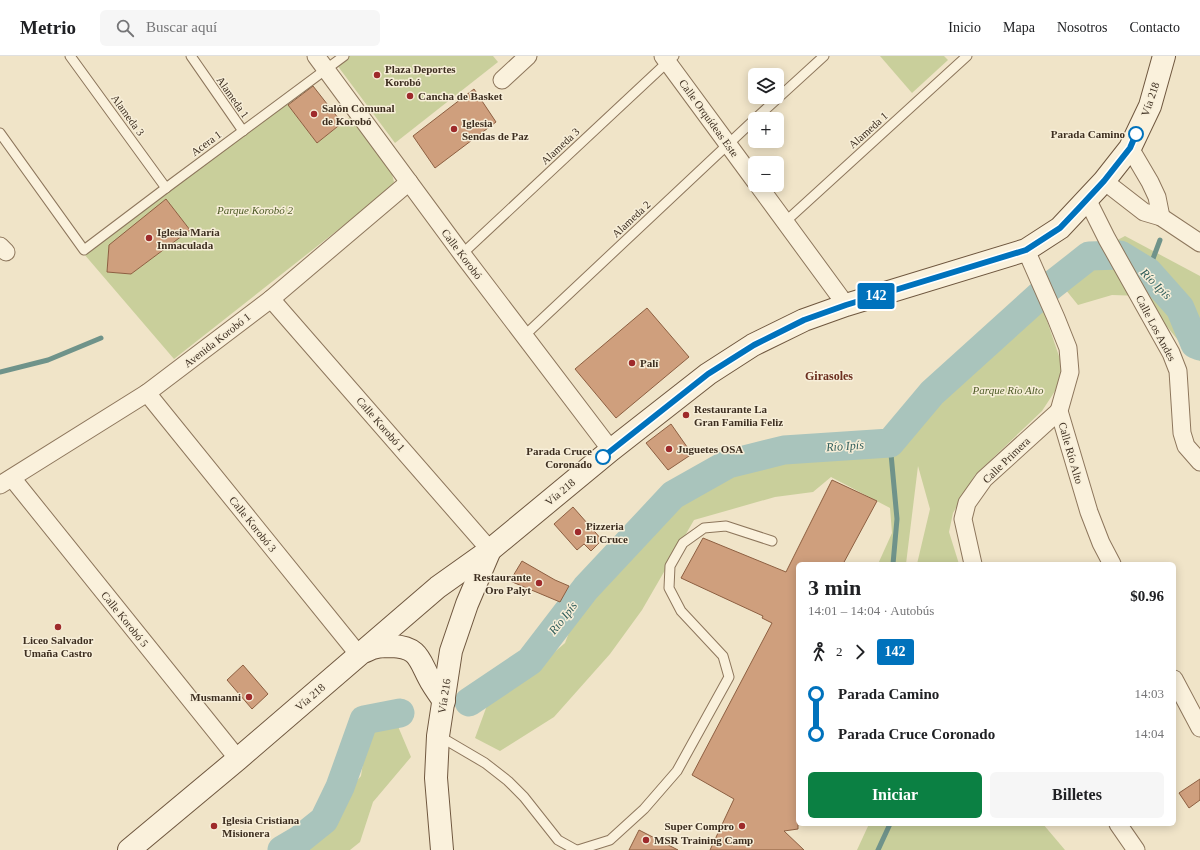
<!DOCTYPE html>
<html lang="es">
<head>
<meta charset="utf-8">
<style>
	body { margin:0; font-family:Georgia,serif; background:#f6f6f6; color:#202124; height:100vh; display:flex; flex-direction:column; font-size:15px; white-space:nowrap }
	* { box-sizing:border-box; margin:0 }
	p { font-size:13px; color:#757577 }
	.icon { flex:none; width:22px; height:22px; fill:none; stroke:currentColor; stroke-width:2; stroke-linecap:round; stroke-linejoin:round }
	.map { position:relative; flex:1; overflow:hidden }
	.panel { position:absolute; left:796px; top:506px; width:380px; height:264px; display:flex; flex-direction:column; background:#fff; border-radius:6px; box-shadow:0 2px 10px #0003 }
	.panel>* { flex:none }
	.badge { padding:0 8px; border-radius:3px; font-size:14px; line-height:26px }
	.buttons { position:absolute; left:748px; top:12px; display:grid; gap:8px }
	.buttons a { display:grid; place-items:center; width:36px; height:36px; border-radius:6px; background:#fff; box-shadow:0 2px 10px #0003; font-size:20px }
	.map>.badge { position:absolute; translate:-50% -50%; box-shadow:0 0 0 2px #fff }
	.legs { display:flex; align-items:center; gap:6px; height:44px; padding:0 12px; font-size:13px }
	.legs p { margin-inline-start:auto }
	.headline { display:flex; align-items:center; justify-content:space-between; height:68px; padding:0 12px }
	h1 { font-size:22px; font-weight:700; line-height:30px }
	.button { display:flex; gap:8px; margin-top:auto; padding:8px 12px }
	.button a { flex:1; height:46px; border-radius:6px; background:#0b8043; color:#fff; font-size:16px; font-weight:700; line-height:46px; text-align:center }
	.button a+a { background:#f6f6f6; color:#202124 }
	ul { padding:0 12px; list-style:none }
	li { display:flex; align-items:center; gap:14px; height:40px; font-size:15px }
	li i { display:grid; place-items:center; width:6px; height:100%; margin:0 5px; background:currentColor }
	li i::after { content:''; width:10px; height:10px; margin:-5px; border:3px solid; border-radius:50%; background:#fff }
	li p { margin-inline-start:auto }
	li:first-child i { background:linear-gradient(#0000 50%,currentColor 0) }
	li:last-child i { background:linear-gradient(currentColor 50%,#0000 0) }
	header { display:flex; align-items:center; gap:24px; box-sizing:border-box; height:56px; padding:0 20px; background:#fff; border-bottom:1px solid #e0e0e0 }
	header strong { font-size:19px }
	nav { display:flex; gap:22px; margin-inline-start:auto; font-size:14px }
	.search { width:280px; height:36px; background:#f6f6f6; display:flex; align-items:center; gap:10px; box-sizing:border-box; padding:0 14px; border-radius:6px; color:#757577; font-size:15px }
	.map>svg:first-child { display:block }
	.green { fill:#c9cf9b; fill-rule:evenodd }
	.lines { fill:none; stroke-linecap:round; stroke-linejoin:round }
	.stream { stroke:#6f938a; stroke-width:5 }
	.river { stroke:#a9c4bc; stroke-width:29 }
	.building { fill:#cf9f7d; stroke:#8d5f41 }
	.lane-casing { stroke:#8d765c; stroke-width:11 }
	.street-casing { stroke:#8d765c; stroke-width:19 }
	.secondary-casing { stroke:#6f573f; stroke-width:24 }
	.lane { stroke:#faf1dc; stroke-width:9 }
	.street { stroke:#faf1dc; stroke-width:17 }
	.secondary { stroke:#faf1dc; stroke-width:22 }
	.line-1-casing { stroke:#fff; stroke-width:9 }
	.line-1 { stroke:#0072bc; stroke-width:6 }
	.poi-dot { fill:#9e2a2b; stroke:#f7eed8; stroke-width:1.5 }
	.stop-1-dot { fill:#fff; stroke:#0072bc; stroke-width:2 }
	.labels { text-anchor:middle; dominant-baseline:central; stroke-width:3; stroke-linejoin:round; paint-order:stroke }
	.poi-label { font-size:11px; font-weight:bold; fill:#3d2e20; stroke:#f7eed8; text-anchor:start }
	.street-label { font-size:11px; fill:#3d2e20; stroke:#f7eed8 }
	.stop-label { font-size:11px; font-weight:bold; fill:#3d2e20; stroke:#f7eed8; text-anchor:end }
	.park-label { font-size:11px; font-style:italic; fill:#4d5a26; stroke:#f7eed8 }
	.water-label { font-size:12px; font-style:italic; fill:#2f5d5a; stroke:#f7eed8 }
	.neighbourhood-label { font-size:12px; font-weight:bold; fill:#6b2e1e; stroke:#f7eed8 }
</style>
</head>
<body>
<header>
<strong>Metrio</strong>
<div class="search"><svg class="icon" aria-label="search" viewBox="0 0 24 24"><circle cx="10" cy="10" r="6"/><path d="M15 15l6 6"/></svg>Buscar aquí</div>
<nav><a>Inicio</a><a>Mapa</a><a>Nosotros</a><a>Contacto</a></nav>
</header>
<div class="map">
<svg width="1200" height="794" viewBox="0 0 1200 794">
	<rect width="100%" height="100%" fill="#f0e4c8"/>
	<g class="green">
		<path d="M 348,0 L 493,0 L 498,6 L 395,87 L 337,9 Z"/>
		<path d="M 880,0 L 944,0 L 948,4 L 912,37 Z"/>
		<path d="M 287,48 L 317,87 L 350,61 L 392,118 L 394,126 L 391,132 L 174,303 L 84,198 ZM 166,143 L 190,174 L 131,218 L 107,216 L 109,190 Z"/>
		<path d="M 1125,180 L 1200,220 L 1200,305 L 1191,300 L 1142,240 L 1112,239 L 1078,249 L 1053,218 Z"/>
		<path d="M 1032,235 L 1038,253 L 1042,250 L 1063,312 L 1055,335 L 1042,355 L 975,419 L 953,457 L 949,476 L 959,508 L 917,508 L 930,453 L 918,410 L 906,508 L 878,508 L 892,477 L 890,452 L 831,421 L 813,436 L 775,441 L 694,464 L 642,554 L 610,598 L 554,661 L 500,695 L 475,682 L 489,644 L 522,624 L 565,587 L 586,532 L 673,439 L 728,408 L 784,394 L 838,396 L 890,376 L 917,342 L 1001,272 Z"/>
		<path d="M 397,668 L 411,701 L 373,746 L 360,786 L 350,794 L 291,794 L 299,784 L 324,764 L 361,720 L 368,673 Z"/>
		<path d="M 869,768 L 1043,768 L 1065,794 L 857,794 Z"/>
	</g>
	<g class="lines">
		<g class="stream">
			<path d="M 1148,216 L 1160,184"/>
			<path d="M 0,316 L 48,304 L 101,282"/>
			<path d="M 890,387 L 897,463 L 893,508"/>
			<path d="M 878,794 L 890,768"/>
		</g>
		<g class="river">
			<path d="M 469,646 L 530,605 L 586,532 L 673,439 L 728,408 L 784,394 L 890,387 L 932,337 L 1047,233 L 1089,200 L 1120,199 L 1148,216 L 1180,252 L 1195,288 L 1200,290"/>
			<path d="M 282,794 L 299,784 L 324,764 L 340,731 L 364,664 L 400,657"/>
		</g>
	</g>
	<g class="building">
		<path d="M 313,30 L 342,67 L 317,87 L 288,49 Z"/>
		<path d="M 474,33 L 496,66 L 435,112 L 413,80 Z"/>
		<path d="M 166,143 L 190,174 L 131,218 L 107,216 L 109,189 Z"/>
		<path d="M 647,252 L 689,301 L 616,362 L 575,313 Z"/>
		<path d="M 671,368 L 692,398 L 668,414 L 646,387 Z"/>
		<path d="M 832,424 L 877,445 L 843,508 L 798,508 L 798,773 L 784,775 L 804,794 L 710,794 L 734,743 L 692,719 L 772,567 L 762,562 L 763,560 L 681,522 L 703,482 L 786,516 Z"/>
		<path d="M 573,451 L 602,484 L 591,495 L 584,488 L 577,494 L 554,468 Z"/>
		<path d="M 522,505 L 555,524 L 569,530 L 560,546 L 510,525 Z"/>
		<path d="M 243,609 L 268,638 L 252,653 L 227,624 Z"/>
		<path d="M 1200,723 L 1200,744 L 1189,752 L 1179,737 Z"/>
		<path d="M 639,774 L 678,794 L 629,794 Z"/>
	</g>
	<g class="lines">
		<defs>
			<g id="lane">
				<path d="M 70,0 L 166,132"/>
				<path d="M 191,0 L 243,75"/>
				<path d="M 755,63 L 824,0"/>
				<path d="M 0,77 L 84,194 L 166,132 L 344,0"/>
				<path d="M 785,166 L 967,0"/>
				<path d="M 462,198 L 674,0"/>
				<path d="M 524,280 L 755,63"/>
				<path d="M 439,680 L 485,707 L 508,725 L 524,741 L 558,784 L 576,794"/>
				<path d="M 578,794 L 610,784 L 644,753 L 677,715 L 729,621 L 723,600 L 681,555 L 669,532 L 670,510 L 683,487 L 704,472 L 726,470 L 772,485"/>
			</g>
			<g id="street">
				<path d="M 316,0 L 462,198 L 611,394"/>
				<path d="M 663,0 L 755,125"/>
				<path d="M 502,24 L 528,0"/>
				<path d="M 1130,92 L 1150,126 L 1157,141 L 1161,161"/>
				<path d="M 1104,125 L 1144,156 L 1161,161 L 1200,187"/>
				<path d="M 758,129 L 846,249"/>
				<path d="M 1087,143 L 1107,183 L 1171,297 L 1178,315 L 1182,377 L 1186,390 L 1200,406"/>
				<path d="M 0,190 L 6,196"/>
				<path d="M 1026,194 L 1056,262 L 1068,292 L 1070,316 L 1059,355 L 1089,456 L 1101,487 L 1112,508"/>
				<path d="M 271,243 L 490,494"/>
				<path d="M 147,337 L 359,599"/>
				<path d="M 12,422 L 238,703"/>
				<path d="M 0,429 L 147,337 L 271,243 L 409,126"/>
				<path d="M 973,508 L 963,463 L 967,447 L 984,423 L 1059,355"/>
				<path d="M 1174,623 L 1200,672"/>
				<path d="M 1118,768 L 1136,794"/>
			</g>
			<g id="secondary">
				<path d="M 366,595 C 375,590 382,590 392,590 C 418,591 419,603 429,622 C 433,630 439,638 444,645"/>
				<path d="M 129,794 L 238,703 L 438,531 L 490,494 L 611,394 L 708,318 L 753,289 L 804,264 L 846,249 L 1026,194 L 1060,172 L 1104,125 L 1130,92 L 1150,50 L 1164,0"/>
				<path d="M 442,794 L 436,722 L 438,680 L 451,595 L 467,548 L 490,494"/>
			</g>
		</defs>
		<use href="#lane" class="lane-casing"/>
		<use href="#street" class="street-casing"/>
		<use href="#secondary" class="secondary-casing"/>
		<use href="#lane" class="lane"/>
		<use href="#street" class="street"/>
		<use href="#secondary" class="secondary"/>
	</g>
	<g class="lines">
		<defs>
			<path id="line-1" d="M 603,401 L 708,318 L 754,289 L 804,264 L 846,249 L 1026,194 L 1060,172 L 1078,153 L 1104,125 L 1130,92 L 1136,78"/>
		</defs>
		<use href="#line-1" class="line-1-casing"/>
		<use href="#line-1" class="line-1"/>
	</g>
	<g class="poi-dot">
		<circle cx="377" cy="19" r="4"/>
		<circle cx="410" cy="40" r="4"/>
		<circle cx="314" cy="58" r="4"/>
		<circle cx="454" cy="73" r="4"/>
		<circle cx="149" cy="182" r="4"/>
		<circle cx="632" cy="307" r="4"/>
		<circle cx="686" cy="359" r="4"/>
		<circle cx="669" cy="393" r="4"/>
		<circle cx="578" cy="476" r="4"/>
		<circle cx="539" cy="527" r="4"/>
		<circle cx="58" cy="571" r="4"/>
		<circle cx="249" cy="641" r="4"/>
		<circle cx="214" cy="770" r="4"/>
		<circle cx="742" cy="770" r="4"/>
		<circle cx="646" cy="784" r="4"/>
	</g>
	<g class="stop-1-dot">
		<circle cx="1136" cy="78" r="7"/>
		<circle cx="603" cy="401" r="7"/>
	</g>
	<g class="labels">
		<g class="poi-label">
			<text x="385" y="13">Plaza Deportes<tspan x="385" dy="13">Korobó</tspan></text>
			<text x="418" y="40">Cancha de Basket</text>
			<text x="322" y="52">Salón Comunal<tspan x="322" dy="13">de Korobó</tspan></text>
			<text x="462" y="67">Iglesia<tspan x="462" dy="13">Sendas de Paz</tspan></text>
			<text x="157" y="176">Iglesia María<tspan x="157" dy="13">Inmaculada</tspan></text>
			<text x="640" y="307">Palí</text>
			<text x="694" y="353">Restaurante La<tspan x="694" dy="13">Gran Familia Feliz</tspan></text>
			<text x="677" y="393">Juguetes OSA</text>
			<text x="586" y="470">Pizzeria<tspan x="586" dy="13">El Cruce</tspan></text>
			<text x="531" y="521" text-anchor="end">Restaurante<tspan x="531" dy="13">Oro Palyt</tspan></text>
			<text x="58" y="584" text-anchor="middle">Liceo Salvador<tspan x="58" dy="13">Umaña Castro</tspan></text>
			<text x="241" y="641" text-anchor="end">Musmanni</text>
			<text x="222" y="764">Iglesia Cristiana<tspan x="222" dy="13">Misionera</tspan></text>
			<text x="734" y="770" text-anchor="end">Super Compro</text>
			<text x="654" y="784">MSR Training Camp</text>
		</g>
		<g class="street-label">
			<text transform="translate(233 41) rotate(55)">Alameda 1</text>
			<text transform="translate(1150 43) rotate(-71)">Vía 218</text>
			<text transform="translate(128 59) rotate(54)">Alameda 3</text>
			<text transform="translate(709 62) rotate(54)">Calle Orquídeas Este</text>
			<text transform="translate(868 74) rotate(-42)">Alameda 1</text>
			<text transform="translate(206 87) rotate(-36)">Acera 1</text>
			<text transform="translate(560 90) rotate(-43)">Alameda 3</text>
			<text transform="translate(631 163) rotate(-43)">Alameda 2</text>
			<text transform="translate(462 198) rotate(53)">Calle Korobó</text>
			<text transform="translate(1156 272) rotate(62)">Calle Los Andes</text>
			<text transform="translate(217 284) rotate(-38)">Avenida Korobó 1</text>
			<text transform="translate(381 368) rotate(49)">Calle Korobó 1</text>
			<text transform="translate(1071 397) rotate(74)">Calle Río Alto</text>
			<text transform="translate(1006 404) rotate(-44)">Calle Primera</text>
			<text transform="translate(560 436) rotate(-40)">Vía 218</text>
			<text transform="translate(253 468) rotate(51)">Calle Korobó 3</text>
			<text transform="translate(125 563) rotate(51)">Calle Korobó 5</text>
			<text transform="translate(444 640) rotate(-81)">Vía 216</text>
			<text transform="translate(310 641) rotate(-41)">Vía 218</text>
		</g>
		<g class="stop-label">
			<text x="1125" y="78">Parada Camino</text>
			<text x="592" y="395">Parada Cruce<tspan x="592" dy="13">Coronado</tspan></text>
		</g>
		<g class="park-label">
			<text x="255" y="154">Parque Korobó 2</text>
			<text x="1008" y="334">Parque Río Alto</text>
		</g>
		<g class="water-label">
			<text transform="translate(1156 228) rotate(45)">Río Ipís</text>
			<text transform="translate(845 390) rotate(-4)">Río Ipís</text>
			<text transform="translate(563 562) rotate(-52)">Río Ipís</text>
		</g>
		<g class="neighbourhood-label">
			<text x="829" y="320">Girasoles</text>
		</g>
	</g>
</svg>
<div class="buttons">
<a><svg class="icon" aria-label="layers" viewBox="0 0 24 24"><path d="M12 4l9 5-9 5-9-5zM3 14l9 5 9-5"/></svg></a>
<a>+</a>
<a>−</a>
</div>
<b class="badge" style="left:876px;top:240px;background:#0072bc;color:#fff">142</b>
<section class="panel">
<div class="headline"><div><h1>3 min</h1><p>14:01 – 14:04 · Autobús</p></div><b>$0.96</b></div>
<div class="legs"><svg class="icon" aria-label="walk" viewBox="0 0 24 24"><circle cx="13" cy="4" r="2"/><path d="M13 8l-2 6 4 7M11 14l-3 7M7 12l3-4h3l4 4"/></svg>2<svg class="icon" aria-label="forward" viewBox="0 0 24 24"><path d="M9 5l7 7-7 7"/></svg><b class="badge" style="background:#0072bc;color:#fff">142</b></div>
<ul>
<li><i style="color:#0072bc"></i><b>Parada Camino</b><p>14:03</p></li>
<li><i style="color:#0072bc"></i><b>Parada Cruce Coronado</b><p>14:04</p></li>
</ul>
<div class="button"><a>Iniciar</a><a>Billetes</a></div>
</section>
</div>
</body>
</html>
